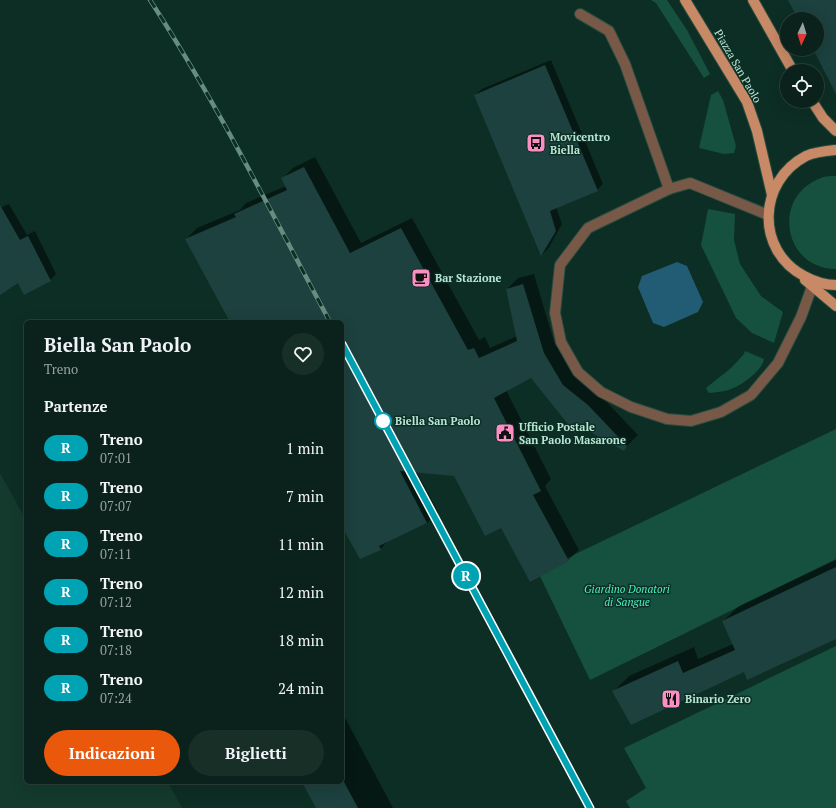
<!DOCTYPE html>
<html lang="it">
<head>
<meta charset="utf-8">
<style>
	body { margin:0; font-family:"PT Serif",serif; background:#182f28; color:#f1f3f6; height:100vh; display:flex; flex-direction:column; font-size:15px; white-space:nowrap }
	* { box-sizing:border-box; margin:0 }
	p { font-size:13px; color:#99a4a3 }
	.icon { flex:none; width:22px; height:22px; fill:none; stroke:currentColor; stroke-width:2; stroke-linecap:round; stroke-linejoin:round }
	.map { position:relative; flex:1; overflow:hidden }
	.side { position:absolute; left:24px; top:320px; width:320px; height:464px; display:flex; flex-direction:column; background:#0a221b; border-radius:6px; box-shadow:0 4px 16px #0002,0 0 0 1px #2a3f3a }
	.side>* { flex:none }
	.badge { padding:0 8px; border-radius:13px; font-size:14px; line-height:26px }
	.needle { width:26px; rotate:184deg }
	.controls { position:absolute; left:780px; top:12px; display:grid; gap:8px }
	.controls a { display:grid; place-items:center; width:44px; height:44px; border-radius:50%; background:#0a221b; box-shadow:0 4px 16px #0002,0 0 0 1px #2a3f3a; font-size:20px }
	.map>.badge { position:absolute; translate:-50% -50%; box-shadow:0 0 0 2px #fff }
	h2 { padding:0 20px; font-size:15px; line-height:36px }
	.round { display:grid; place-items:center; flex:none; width:42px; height:42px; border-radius:21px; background:#182f28 }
	.headline { display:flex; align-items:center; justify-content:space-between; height:68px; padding:0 20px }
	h1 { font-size:19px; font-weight:700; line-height:30px }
	.action { display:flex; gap:8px; margin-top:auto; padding:8px 20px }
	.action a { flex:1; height:46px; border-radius:24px; background:#ea580c; color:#fff; font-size:16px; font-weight:700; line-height:46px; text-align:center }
	.action a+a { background:#182f28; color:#f1f3f6 }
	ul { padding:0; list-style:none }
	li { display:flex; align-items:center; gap:12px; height:48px; padding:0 20px }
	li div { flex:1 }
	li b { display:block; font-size:15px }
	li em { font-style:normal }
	li .badge { min-width:44px; font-weight:700; text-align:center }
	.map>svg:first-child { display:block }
	.built { fill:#143a2d }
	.green { fill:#16503f }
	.water { fill:#215b74 }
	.shadow { fill:#0007 }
	.building { fill:#1c413f }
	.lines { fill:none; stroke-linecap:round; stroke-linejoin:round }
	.minor-casing { stroke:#294c40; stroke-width:12 }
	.major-casing { stroke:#294c40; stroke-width:12 }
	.minor { stroke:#785948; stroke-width:10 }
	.major { stroke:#c88966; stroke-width:10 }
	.rail-casing { stroke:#668e80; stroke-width:4.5 }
	.rail { stroke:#0d2e24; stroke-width:3; stroke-dasharray:9; stroke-linecap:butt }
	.line-casing { stroke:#fff; stroke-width:9 }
	.line { stroke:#00a3b4; stroke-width:6 }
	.stop-dot { fill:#fff; stroke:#00a3b4; stroke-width:2 }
	.labels { text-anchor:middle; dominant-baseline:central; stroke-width:3; stroke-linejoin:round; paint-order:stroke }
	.street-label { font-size:11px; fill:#b9e7d5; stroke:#0d2e24 }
	.poi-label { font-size:11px; font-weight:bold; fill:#b9e7d5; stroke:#0d2e24; text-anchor:start }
	.stop-label { font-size:11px; font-weight:bold; fill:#b9e7d5; stroke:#0d2e24; text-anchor:start }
	.park-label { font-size:11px; font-style:italic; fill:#4df1c2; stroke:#0d2e24 }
</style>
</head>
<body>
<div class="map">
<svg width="836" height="808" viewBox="0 0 836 808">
	<rect width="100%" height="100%" fill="#0d2e24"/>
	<path class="built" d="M 0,473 L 26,520 L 26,782 L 168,782 L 182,808 L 0,808 Z"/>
	<g class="green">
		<path d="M 651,0 L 667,0 L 687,30 L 710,74 L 704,78 L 656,3 Z"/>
		<path d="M 718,91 L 723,100 L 736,146 L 734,153 L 724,154 L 699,148 L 711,95 Z"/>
		<path d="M 836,176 L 836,269 C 783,269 771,196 821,178 C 825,176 831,176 836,176 Z"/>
		<path d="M 708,209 L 735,214 L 734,240 L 740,264 L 761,296 L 783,312 L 774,343 L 752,333 L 736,318 L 701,245 Z"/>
		<path d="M 745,351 L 764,359 C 763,370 741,386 731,389 C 724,392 716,392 709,393 L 706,388 L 731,368 L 744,354 Z"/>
		<path d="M 836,429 L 836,559 L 590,680 L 538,572 Z"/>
		<path d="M 836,646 L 836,808 L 630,808 L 626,801 L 646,788 L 624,748 Z"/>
	</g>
	<path class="water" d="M 677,262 L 687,266 L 703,302 L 698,312 L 664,327 L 653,323 L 638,287 L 642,276 Z"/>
	<g class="shadow">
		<path d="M 551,60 L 603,184 L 597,190 L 556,207 L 562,224 L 548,249 L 542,254 L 475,95 L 482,89 Z"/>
		<path d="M 315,157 L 361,243 L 412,218 L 479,340 L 485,337 L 490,348 L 517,336 L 507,289 L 518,278 L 534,274 L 554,342 L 574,374 L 599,394 L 638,435 L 623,450 L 531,376 L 506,390 L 551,479 L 545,486 L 579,550 L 568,560 L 501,527 L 455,475 L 416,471 L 438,512 L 427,523 L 390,539 L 380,549 L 342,525 L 342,322 L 231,322 L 186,239 L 197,228 L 240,210 L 246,203 L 286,186 L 282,179 L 293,168 Z"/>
		<path d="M 9,204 L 27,235 L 35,231 L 56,274 L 50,280 L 19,282 L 0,289 L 0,208 Z"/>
		<path d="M 836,560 L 836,638 L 613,692 L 629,676 L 694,647 L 698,659 L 733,644 L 723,621 L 739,606 Z"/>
		<path d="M 342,712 L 393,808 L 317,808 L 303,782 L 342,782 Z"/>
	</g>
	<g class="building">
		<path d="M 788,0 L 836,0 L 836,94 L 813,49 L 817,49 L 817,19 L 798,19 Z"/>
		<path d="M 545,65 L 598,191 L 550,211 L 556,231 L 541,256 L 474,95 Z"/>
		<path d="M 304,167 L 350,253 L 401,228 L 468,350 L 474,348 L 479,358 L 517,341 L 506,289 L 523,284 L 544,353 L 563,385 L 588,405 L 627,446 L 624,451 L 583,428 L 575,433 L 531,378 L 494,398 L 541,491 L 533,495 L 569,561 L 530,582 L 501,528 L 485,536 L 454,476 L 400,471 L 427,523 L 379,546 L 381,550 L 360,559 L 342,527 L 342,322 L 230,322 L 185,239 L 236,217 L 234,214 L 287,190 L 281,178 Z"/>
		<path d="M 0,205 L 20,240 L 28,236 L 51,281 L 24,295 L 18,283 L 0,295 Z"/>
		<path d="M 836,567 L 836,639 L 747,680 L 744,672 L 631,725 L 612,691 L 678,661 L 683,673 L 735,650 L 722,621 Z"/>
		<path d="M 302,782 L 344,782 L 358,808 L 316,808 Z"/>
	</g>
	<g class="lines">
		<defs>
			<g id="minor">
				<path d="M 580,14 L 609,31 L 625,64 L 669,189 L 690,183 L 768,215"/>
				<path d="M 669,189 L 588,228 L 560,265 L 555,313 L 561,342 L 578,372 L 601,392 L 631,407 L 667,419 L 691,421 L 721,412 L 751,395 L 778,363 L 801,317 L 814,281"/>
			</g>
			<g id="major">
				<path d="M 685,0 L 747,102 L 757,131 L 772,195"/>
				<path d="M 753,0 L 793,71"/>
				<path d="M 812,101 L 823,118 L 836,131"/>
				<path d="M 836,150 C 826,151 815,152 806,156 C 758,181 755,250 804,276 C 813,281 825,285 836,285"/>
				<path d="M 805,280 L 836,306"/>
			</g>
		</defs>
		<use href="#minor" class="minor-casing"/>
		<use href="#major" class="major-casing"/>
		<use href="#minor" class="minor"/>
		<use href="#major" class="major"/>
		<defs>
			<g id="rail">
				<path d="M 150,0 C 217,103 272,214 330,322"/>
				<path d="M 342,344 L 590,808"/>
			</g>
		</defs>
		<use href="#rail" class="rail-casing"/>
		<use href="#rail" class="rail"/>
	</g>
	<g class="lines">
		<defs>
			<path id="line" d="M 342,344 L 590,808"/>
		</defs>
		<use href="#line" class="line-casing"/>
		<use href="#line" class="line"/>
	</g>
	<defs>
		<symbol id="bus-square" viewBox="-11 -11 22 22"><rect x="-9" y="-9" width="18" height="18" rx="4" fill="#fb8fc4" stroke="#0d2e24"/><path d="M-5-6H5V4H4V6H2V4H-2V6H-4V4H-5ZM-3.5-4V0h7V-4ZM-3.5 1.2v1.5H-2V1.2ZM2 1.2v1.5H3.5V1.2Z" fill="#111"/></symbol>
		<symbol id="cafe-square" viewBox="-11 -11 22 22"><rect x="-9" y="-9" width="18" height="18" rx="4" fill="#fb8fc4" stroke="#0d2e24"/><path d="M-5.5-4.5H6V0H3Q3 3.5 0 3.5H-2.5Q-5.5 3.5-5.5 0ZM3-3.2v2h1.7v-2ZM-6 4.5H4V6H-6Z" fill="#111"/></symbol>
		<symbol id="civic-square" viewBox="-11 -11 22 22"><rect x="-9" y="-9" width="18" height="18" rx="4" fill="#fb8fc4" stroke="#0d2e24"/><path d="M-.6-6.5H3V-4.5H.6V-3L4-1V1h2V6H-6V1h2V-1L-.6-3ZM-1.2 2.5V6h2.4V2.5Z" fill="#111"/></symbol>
		<symbol id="restaurant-square" viewBox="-11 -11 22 22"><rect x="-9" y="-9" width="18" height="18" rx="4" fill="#fb8fc4" stroke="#0d2e24"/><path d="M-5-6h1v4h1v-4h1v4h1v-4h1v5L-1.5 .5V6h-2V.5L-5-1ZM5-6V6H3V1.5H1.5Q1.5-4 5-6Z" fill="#111"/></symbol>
	</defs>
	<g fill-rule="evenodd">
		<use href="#bus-square" x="525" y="132" width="22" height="22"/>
		<use href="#cafe-square" x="410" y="267" width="22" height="22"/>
		<use href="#civic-square" x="494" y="422" width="22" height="22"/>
		<use href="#restaurant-square" x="660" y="688" width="22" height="22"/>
	</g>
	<circle class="stop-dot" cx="383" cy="421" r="8"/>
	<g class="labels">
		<g class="street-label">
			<text transform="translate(738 66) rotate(60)">Piazza San Paolo</text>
		</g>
		<g class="poi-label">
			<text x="550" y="137">Movicentro<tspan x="550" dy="13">Biella</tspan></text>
			<text x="435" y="278">Bar Stazione</text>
			<text x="519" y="427">Ufficio Postale<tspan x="519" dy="13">San Paolo Masarone</tspan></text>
			<text x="685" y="699">Binario Zero</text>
		</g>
		<g class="stop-label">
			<text x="395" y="421">Biella San Paolo</text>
		</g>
		<g class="park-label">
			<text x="627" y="589">Giardino Donatori<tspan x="627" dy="13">di Sangue</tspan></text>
		</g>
	</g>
</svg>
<div class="controls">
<a><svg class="needle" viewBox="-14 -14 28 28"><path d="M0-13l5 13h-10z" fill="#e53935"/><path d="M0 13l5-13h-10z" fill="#99a4a3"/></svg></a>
<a><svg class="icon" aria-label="locate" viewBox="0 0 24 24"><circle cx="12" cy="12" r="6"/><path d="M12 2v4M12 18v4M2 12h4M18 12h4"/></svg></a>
</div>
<b class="badge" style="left:466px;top:576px;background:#00a3b4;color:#fff">R</b>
<section class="side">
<div class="headline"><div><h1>Biella San Paolo</h1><p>Treno</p></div><a class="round"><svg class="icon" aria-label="heart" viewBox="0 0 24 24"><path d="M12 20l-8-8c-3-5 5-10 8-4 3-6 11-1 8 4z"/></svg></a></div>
<h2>Partenze</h2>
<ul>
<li><span class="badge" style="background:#00a3b4;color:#fff">R</span><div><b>Treno</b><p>07:01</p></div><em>1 min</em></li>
<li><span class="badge" style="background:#00a3b4;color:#fff">R</span><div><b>Treno</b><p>07:07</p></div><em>7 min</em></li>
<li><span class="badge" style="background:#00a3b4;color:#fff">R</span><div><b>Treno</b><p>07:11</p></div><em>11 min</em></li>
<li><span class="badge" style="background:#00a3b4;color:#fff">R</span><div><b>Treno</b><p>07:12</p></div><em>12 min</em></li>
<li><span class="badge" style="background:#00a3b4;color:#fff">R</span><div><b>Treno</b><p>07:18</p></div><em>18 min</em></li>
<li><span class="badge" style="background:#00a3b4;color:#fff">R</span><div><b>Treno</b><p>07:24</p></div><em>24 min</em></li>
</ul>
<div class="action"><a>Indicazioni</a><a>Biglietti</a></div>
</section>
</div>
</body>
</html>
